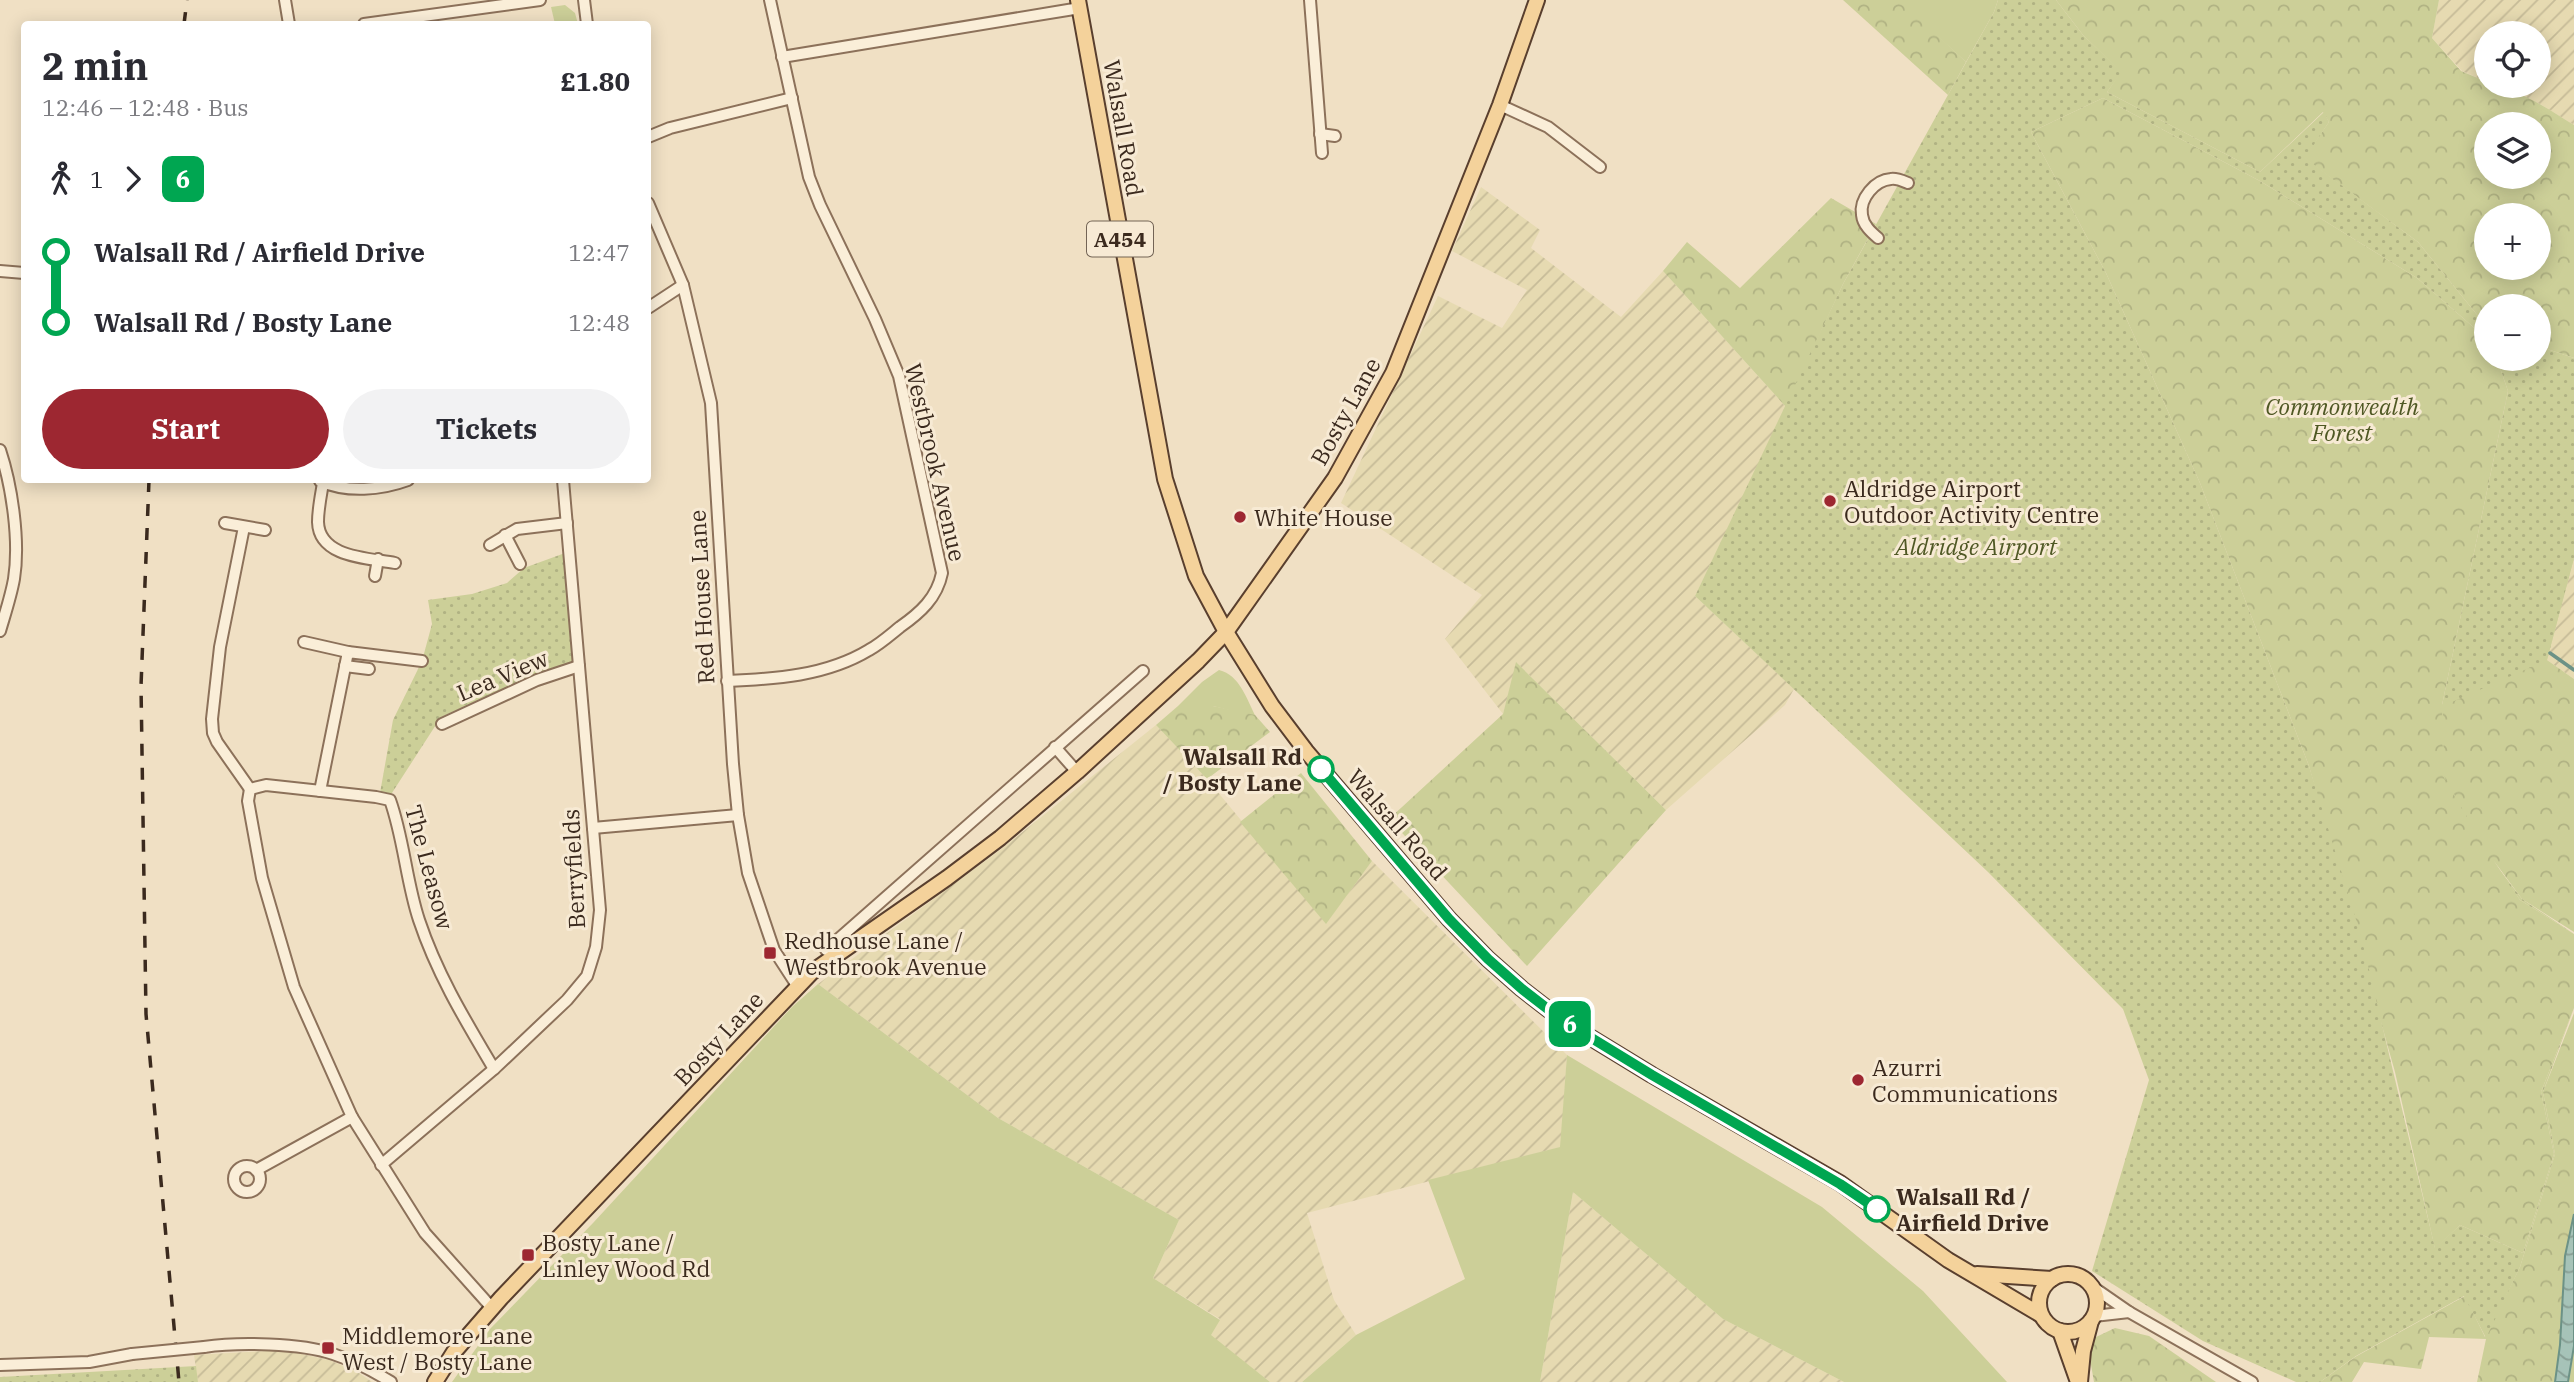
<!DOCTYPE html>
<html lang="en">
<head>
<meta charset="utf-8">
<style>
	body { margin:0; font-family:"IBM Plex Serif",serif; background:#f2f2f3; color:#2b2b33; height:100vh; display:flex; flex-direction:column; font-size:26px; white-space:nowrap }
	* { box-sizing:border-box; margin:0 }
	p { font-size:23px; color:#7c7c81 }
	.icon { flex:none; width:38px; height:38px; fill:none; stroke:currentColor; stroke-width:2; stroke-linecap:round; stroke-linejoin:round }
	.map { position:relative; flex:1; overflow:hidden }
	.drawer { position:absolute; left:21px; top:21px; width:630px; height:462px; display:flex; flex-direction:column; background:#fff; border-radius:7px; box-shadow:0 4px 18px #0003 }
	.drawer>* { flex:none }
	.badge { padding:0 14px; border-radius:10px; font-size:24px; line-height:46px }
	.tools { position:absolute; left:2474px; top:21px; display:grid; gap:14px }
	.tools a { display:grid; place-items:center; width:77px; height:77px; border-radius:50%; background:#fff; box-shadow:0 4px 18px #0003; font-size:35px }
	.map>.badge { position:absolute; translate:-50% -50%; box-shadow:0 0 0 4px #fff }
	.legs { display:flex; align-items:center; gap:10px; height:77px; padding:0 21px; font-size:23px }
	.legs p { margin-inline-start:auto }
	.summary { display:flex; align-items:center; justify-content:space-between; height:119px; padding:0 21px }
	h1 { font-size:38px; font-weight:700; line-height:52px }
	.button { display:flex; gap:14px; margin-top:auto; padding:14px 21px }
	.button a { flex:1; height:80px; border-radius:42px; background:#9d2731; color:#fff; font-size:28px; font-weight:700; line-height:80px; text-align:center }
	.button a+a { background:#f2f2f3; color:#2b2b33 }
	ul { padding:0 21px; list-style:none }
	li { display:flex; align-items:center; gap:24px; height:70px; font-size:26px }
	li i { display:grid; place-items:center; width:10px; height:100%; margin:0 9px; background:currentColor }
	li i::after { content:''; width:18px; height:18px; margin:-9px; border:5px solid; border-radius:50%; background:#fff }
	li p { margin-inline-start:auto }
	li:first-child i { background:linear-gradient(#0000 50%,currentColor 0) }
	li:last-child i { background:linear-gradient(currentColor 50%,#0000 0) }
	.map>svg:first-child { display:block }
	.farmland { fill:url(#farmland-furrows) }
	.green { fill:#cccf98 }
	.forest { fill:url(#forest-crowns); fill-rule:evenodd }
	.park { fill:url(#park-dots) }
	.water { fill:url(#water-waves); stroke:#6c9286; stroke-width:2 }
	.lines { fill:none; stroke-linecap:round; stroke-linejoin:round }
	.stream { stroke:#6c9286; stroke-width:3.5 }
	.minor-casing { stroke:#8c715a; stroke-width:14 }
	.major-casing { stroke:#593f2e; stroke-width:18 }
	.minor { stroke:#faeed8; stroke-width:10 }
	.major { stroke:#f4d29b; stroke-width:14 }
	.rail { stroke:#3b2a1e; stroke-width:3.5; stroke-dasharray:12 12; stroke-linecap:butt }
	.minor-bridge-casing { stroke:#8c715a; stroke-width:14; stroke-linecap:butt }
	.minor-bridge { stroke:#faeed8; stroke-width:10 }
	.line-1-casing { stroke:#fff; stroke-width:16 }
	.line-1 { stroke:#00a651; stroke-width:10 }
	.poi-dot { fill:#9d2731; stroke:#f7ead4; stroke-width:2.5 }
	.stop-1-dot { fill:#fff; stroke:#00a651; stroke-width:3.5 }
	.labels { text-anchor:middle; dominant-baseline:central; stroke-width:6; stroke-linejoin:round; paint-order:stroke }
	.shield { fill:#f7ead4; stroke:#736455; stroke-width:2 }
	.shield-label { font-size:21px; font-weight:bold; fill:#3b2a1e }
	.street-label { font-size:23px; fill:#3b2a1e; stroke:#f7ead4 }
	.park-label { font-size:23px; font-style:italic; fill:#4f5824; stroke:#f7ead4 }
	.poi-label { font-size:23px; fill:#3b2a1e; stroke:#f7ead4; text-anchor:start }
	.stop-label { font-size:23px; font-weight:bold; fill:#3b2a1e; stroke:#f7ead4; text-anchor:end }
</style>
</head>
<body>
<div class="map">
<svg width="2574" height="1382" viewBox="0 0 2574 1382">
	<defs>
		<pattern id="farmland-furrows" width="10" height="10" patternUnits="userSpaceOnUse" patternTransform="scale(1.75)"><rect width="10" height="10" fill="#e6dab1"/><path d="M-1 1l2-2M0 10L10 0M9 11l2-2" fill="none" stroke="#c6bb98"/></pattern>
		<pattern id="forest-crowns" width="20" height="18" patternUnits="userSpaceOnUse" patternTransform="scale(1.75)"><rect width="20" height="18" fill="#cccf98"/><path d="M2 6a3 3 0 1 1 6 0M12 15a3 3 0 1 1 6 0" fill="none" stroke="#b0b283"/></pattern>
		<pattern id="park-dots" width="8" height="8" patternUnits="userSpaceOnUse" patternTransform="scale(1.75)"><rect width="8" height="8" fill="#cccf98"/><path d="M2 2h.1M6 6h.1" fill="none" stroke="#b0b283" stroke-width="1.8" stroke-linecap="round"/></pattern>
		<pattern id="water-waves" width="16" height="10" patternUnits="userSpaceOnUse" patternTransform="scale(1.75)"><rect width="16" height="10" fill="#a6c3b8"/><path d="M0 5q4-4 8 0t8 0" fill="none" stroke="#889f95"/></pattern>
	</defs>
	<rect width="100%" height="100%" fill="#f0e0c4"/>
	<g class="farmland">
		<path d="M 2439,0 L 2574,0 L 2574,125 L 2540,104 L 2497,86 L 2539,86 L 2539,33 L 2487,33 L 2487,82 L 2462,71 L 2432,38 Z"/>
		<path d="M 1481,187 L 1540,230 L 1531,248 L 1621,317 L 1663,271 L 1786,407 L 1695,596 L 1794,689 L 1785,705 L 1666,810 L 1517,663 L 1503,714 L 1445,639 L 1482,595 L 1341,503 L 1438,296 L 1502,328 L 1527,290 L 1452,251 Z"/>
		<path d="M 2574,558 L 2574,679 L 2547,660 Z"/>
		<path d="M 1156,725 L 1207,779 L 1326,923 L 1372,861 L 1567,1055 L 1561,1147 L 1307,1213 L 1334,1300 L 1356,1335 L 1302,1382 L 1270,1382 L 1210,1335 L 1220,1319 L 1153,1278 L 1179,1220 L 998,1118 L 818,984 L 1000,850 Z"/>
		<path d="M 1573,1192 L 1723,1319 L 1844,1382 L 1540,1382 Z"/>
		<path d="M 284,1350 L 329,1360 L 356,1371 L 372,1382 L 198,1382 L 194,1355 Z"/>
	</g>
	<g class="green">
		<path d="M 1898,0 L 1998,0 L 1994,12 L 1966,62 Z"/>
		<path d="M 565,5 L 575,13 L 578,24 L 555,24 L 551,7 Z"/>
		<path d="M 1219,670 C 1240,675 1247,700 1256,717 L 1213,706 L 1178,706 L 1202,682 Z"/>
		<path d="M 818,984 L 998,1118 L 1179,1220 L 1153,1278 L 1220,1320 L 1211,1335 L 1270,1382 L 452,1382 L 490,1329 L 593,1223 L 792,1007 Z"/>
		<path d="M 1567,1055 L 1822,1207 L 1923,1291 L 2007,1382 L 1844,1382 L 1723,1319 L 1573,1192 L 1540,1382 L 1302,1382 L 1356,1335 L 1465,1279 L 1428,1180 L 1560,1147 Z"/>
	</g>
	<g class="forest">
		<path d="M 1843,0 L 1900,0 L 1966,62 L 1948,95 Z"/>
		<path d="M 2056,0 L 2439,0 L 2432,38 L 2461,71 L 2487,82 L 2487,86 C 2515,86 2550,110 2574,125 L 2574,358 L 2547,349 L 2539,352 L 2539,306 L 2487,306 L 2487,327 L 2418,242 L 2304,158 L 2329,122 L 2323,112 L 2260,172 L 2107,92 L 2121,72 L 2083,35 ZM 2487,124 L 2539,124 L 2539,177 L 2487,177 ZM 2487,215 L 2539,215 L 2539,268 L 2487,268 Z"/>
		<path d="M 2103,98 L 2260,181 L 2417,278 L 2487,339 L 2487,359 L 2497,359 L 2508,391 L 2442,705 L 2574,558 L 2547,660 L 2574,679 L 2574,932 L 2522,899 L 2494,861 L 2520,900 L 2574,934 L 2574,1008 L 2541,1092 L 2554,1154 L 2523,1253 L 2460,1225 L 2435,1249 L 2395,1072 L 2309,766 L 2200,483 L 2106,273 L 2031,132 Z"/>
		<path d="M 1831,198 L 1876,224 L 1843,284 L 1786,407 L 1663,271 L 1687,242 L 1740,288 Z"/>
		<path d="M 1516,662 L 1666,810 L 1527,966 L 1389,819 L 1503,714 Z"/>
		<path d="M 1178,706 L 1213,706 L 1255,715 L 1270,732 L 1207,779 L 1156,725 Z"/>
		<path d="M 1301,773 L 1372,861 L 1326,924 L 1240,822 Z"/>
		<path d="M 2574,1013 L 2574,1382 L 2477,1382 L 2486,1339 L 2429,1337 L 2421,1369 L 2364,1362 L 2352,1382 L 2320,1382 L 2355,1357 L 2465,1296 L 2485,1337 L 2520,1267 L 2555,1154 L 2543,1092 Z"/>
		<path d="M 2115,1328 L 2149,1336 L 2216,1382 L 2094,1382 L 2090,1359 L 2094,1338 Z"/>
	</g>
	<g class="park">
		<path d="M 1998,0 L 2056,0 L 2083,35 L 2122,72 L 2107,92 L 2260,172 L 2324,112 L 2329,122 L 2305,158 L 2418,242 L 2487,327 L 2487,339 L 2417,278 L 2260,181 L 2103,98 L 2031,132 L 2106,273 L 2200,483 L 2309,766 L 2361,936 L 2435,1248 L 2460,1225 L 2523,1253 L 2554,1154 L 2541,1092 L 2574,1008 L 2543,1092 L 2555,1154 L 2520,1267 L 2486,1338 L 2464,1296 L 2356,1356 L 2320,1382 L 2296,1382 L 2203,1341 L 2092,1271 L 2149,1080 L 2123,1009 L 1988,872 L 1695,596 L 1843,284 L 1994,12 Z"/>
		<path d="M 2547,349 L 2574,358 L 2574,558 L 2547,660 L 2443,706 L 2444,776 L 2489,856 L 2522,899 L 2574,934 L 2520,900 L 2489,856 L 2443,776 L 2442,705 L 2508,391 L 2497,359 L 2539,359 L 2539,352 Z"/>
		<path d="M 565,553 L 575,661 L 535,674 L 441,717 L 390,796 L 380,793 L 393,720 L 422,661 L 432,624 L 428,600 L 472,594 L 507,583 L 524,568 Z"/>
		<path d="M 196,1366 L 198,1382 L 0,1382 L 0,1377 Z"/>
	</g>
	<path class="water" d="M 2574,1214 L 2574,1346 L 2568,1382 L 2555,1382 L 2560,1345 L 2565,1256 Z"/>
	<g class="lines">
		<path class="stream" d="M 2550,653 L 2574,670"/>
		<defs>
			<g id="minor">
				<path d="M 285,0 L 289,24"/>
				<path d="M 584,0 L 587,24"/>
				<path d="M 1310,0 L 1322,153"/>
				<path d="M 364,24 L 540,0"/>
				<path d="M 782,57 L 1080,8"/>
				<path d="M 1500,105 L 1548,127 L 1600,167"/>
				<path d="M 1320,134 L 1335,136"/>
				<path d="M 648,137 L 670,128 L 792,98"/>
				<path d="M 648,203 L 683,285 L 711,403 L 733,764 L 738,815 L 748,873 L 774,950 L 798,987"/>
				<path d="M 1878,238 C 1871,232 1863,225 1862,215 C 1859,199 1875,180 1891,179 C 1896,178 1903,181 1908,183"/>
				<path d="M 0,271 L 24,273"/>
				<path d="M 648,308 L 683,285"/>
				<path d="M 0,450 C 12,486 20,541 14,579 C 11,596 5,614 0,631"/>
				<path d="M 320,481 C 347,493 381,490 408,480"/>
				<path d="M 323,483 C 321,495 318,509 318,522 C 319,558 369,558 395,563"/>
				<path d="M 225,523 L 265,530"/>
				<path d="M 244,527 L 220,647 L 212,719 L 213,733 L 217,742 L 250,789"/>
				<path d="M 505,535 L 520,564"/>
				<path d="M 490,545 L 517,529 L 567,523"/>
				<path d="M 375,576 L 378,559"/>
				<path d="M 304,642 L 348,652"/>
				<path d="M 345,666 L 369,669"/>
				<path d="M 727,681 C 775,679 826,676 869,650 C 880,644 890,635 900,627 C 920,613 937,598 942,573 L 899,376 L 875,319 L 820,205 L 809,177 L 770,0"/>
				<path d="M 442,724 L 537,680 L 579,666"/>
				<path d="M 1055,747 L 1077,772"/>
				<path d="M 250,789 L 248,801 L 262,878 L 294,987 L 352,1117 L 425,1233 L 492,1308"/>
				<path d="M 250,789 L 266,785 L 376,797 L 390,800 C 404,839 406,881 419,920 C 437,974 465,1020 494,1069"/>
				<path d="M 320,791 L 348,652 L 422,661"/>
				<path d="M 593,828 L 738,815"/>
				<path d="M 826,950 L 1143,671"/>
				<path d="M 381,1165 L 494,1069 L 567,1000 L 587,976 L 596,947 L 600,910 L 563,480"/>
				<circle cx="247" cy="1179" r="13"/>
				<path d="M 256,1170 L 352,1117"/>
				<path d="M 2090,1285 L 2129,1312 L 2252,1382"/>
				<path d="M 2094,1316 L 2129,1312"/>
				<path d="M 204,1347 C 238,1342 301,1343 333,1354 C 354,1361 372,1370 391,1382"/>
				<path d="M 0,1365 L 89,1362 L 132,1354"/>
			</g>
			<g id="major">
				<path d="M 1078,0 L 1165,479 L 1196,576 L 1226,632 L 1272,706 L 1306,751 L 1449,919 L 1488,959 L 1522,989 L 1562,1020 L 1652,1075 L 1840,1183 L 1948,1260 L 2041,1315"/>
				<path d="M 1977,1274 L 2052,1279"/>
				<circle cx="2068" cy="1303" r="29"/>
				<path d="M 2060,1331 L 2078,1382"/>
				<path d="M 435,1382 L 454,1352 L 501,1298 L 812,972 L 947,878 L 1000,838 L 1077,772 L 1198,661 L 1226,632 L 1335,478 L 1393,373 L 1500,105 L 1537,0"/>
				<path d="M 2080,1382 L 2083,1351 L 2091,1321"/>
			</g>
		</defs>
		<use href="#minor" class="minor-casing"/>
		<use href="#major" class="major-casing"/>
		<use href="#minor" class="minor"/>
		<use href="#major" class="major"/>
		<g class="rail">
			<path d="M 184,24 L 187,0"/>
			<path d="M 149,480 L 141,686 L 146,1014 L 179,1382"/>
		</g>
		<defs>
			<path id="minor-bridge" d="M 132,1354 L 204,1347"/>
		</defs>
		<use href="#minor-bridge" class="minor-bridge-casing"/>
		<use href="#minor-bridge" class="minor-bridge"/>
	</g>
	<g class="lines">
		<defs>
			<path id="line-1" d="M 1321,769 L 1449,919 L 1488,959 L 1522,989 L 1562,1020 L 1652,1075 L 1840,1184 L 1877,1209"/>
		</defs>
		<use href="#line-1" class="line-1-casing"/>
		<use href="#line-1" class="line-1"/>
	</g>
	<g class="poi-dot">
		<circle cx="1830" cy="501" r="7"/>
		<circle cx="1240" cy="517" r="7"/>
		<rect x="763" y="946" width="14" height="14" rx="3.5"/>
		<circle cx="1858" cy="1080" r="7"/>
		<rect x="521" y="1248" width="14" height="14" rx="3.5"/>
		<rect x="321" y="1341" width="14" height="14" rx="3.5"/>
	</g>
	<g class="stop-1-dot">
		<circle cx="1321" cy="769" r="12"/>
		<circle cx="1877" cy="1209" r="12"/>
	</g>
	<g class="labels">
		<rect class="shield" x="1087" y="221.5" width="66" height="35" rx="5"/>
		<g class="shield-label">
			<text x="1120" y="239">A454</text>
		</g>
		<g class="street-label">
			<text transform="translate(1124 128) rotate(80)">Walsall Road</text>
			<text transform="translate(1345 411) rotate(-61)">Bosty Lane</text>
			<text transform="translate(936 462) rotate(77)">Westbrook Avenue</text>
			<text transform="translate(701 597) rotate(-93)">Red House Lane</text>
			<text transform="translate(502 675) rotate(-23)">Lea View</text>
			<text transform="translate(1398 824) rotate(49)">Walsall Road</text>
			<text transform="translate(430 867) rotate(75)">The Leasow</text>
			<text transform="translate(573 869) rotate(-93)">Berryfields</text>
			<text transform="translate(718 1038) rotate(-47)">Bosty Lane</text>
		</g>
		<g class="park-label">
			<text x="2342" y="406">Commonwealth<tspan x="2342" dy="26">Forest</tspan></text>
			<text x="1976" y="546">Aldridge Airport</text>
		</g>
		<g class="poi-label">
			<text x="1844" y="488">Aldridge Airport<tspan x="1844" dy="26">Outdoor Activity Centre</tspan></text>
			<text x="1254" y="517">White House</text>
			<text x="784" y="940">Redhouse Lane /<tspan x="784" dy="26">Westbrook Avenue</tspan></text>
			<text x="1872" y="1067">Azurri<tspan x="1872" dy="26">Communications</tspan></text>
			<text x="542" y="1242">Bosty Lane /<tspan x="542" dy="26">Linley Wood Rd</tspan></text>
			<text x="342" y="1335">Middlemore Lane<tspan x="342" dy="26">West / Bosty Lane</tspan></text>
		</g>
		<g class="stop-label">
			<text x="1302" y="756">Walsall Rd<tspan x="1302" dy="26">/ Bosty Lane</tspan></text>
			<text x="1896" y="1196" text-anchor="start">Walsall Rd /<tspan x="1896" dy="26">Airfield Drive</tspan></text>
		</g>
	</g>
</svg>
<div class="tools">
<a><svg class="icon" aria-label="locate" viewBox="0 0 24 24"><circle cx="12" cy="12" r="6"/><path d="M12 2v4M12 18v4M2 12h4M18 12h4"/></svg></a>
<a><svg class="icon" aria-label="layers" viewBox="0 0 24 24"><path d="M12 4l9 5-9 5-9-5zM3 14l9 5 9-5"/></svg></a>
<a>+</a>
<a>−</a>
</div>
<b class="badge" style="left:1570px;top:1024px;background:#00a651;color:#fff">6</b>
<section class="drawer">
<div class="summary"><div><h1>2 min</h1><p>12:46 – 12:48 · Bus</p></div><b>£1.80</b></div>
<div class="legs"><svg class="icon" aria-label="walk" viewBox="0 0 24 24"><circle cx="13" cy="4" r="2"/><path d="M13 8l-2 6 4 7M11 14l-3 7M7 12l3-4h3l4 4"/></svg>1<svg class="icon" aria-label="forward" viewBox="0 0 24 24"><path d="M9 5l7 7-7 7"/></svg><b class="badge" style="background:#00a651;color:#fff">6</b></div>
<ul>
<li><i style="color:#00a651"></i><b>Walsall Rd / Airfield Drive</b><p>12:47</p></li>
<li><i style="color:#00a651"></i><b>Walsall Rd / Bosty Lane</b><p>12:48</p></li>
</ul>
<div class="button"><a>Start</a><a>Tickets</a></div>
</section>
</div>
</body>
</html>
